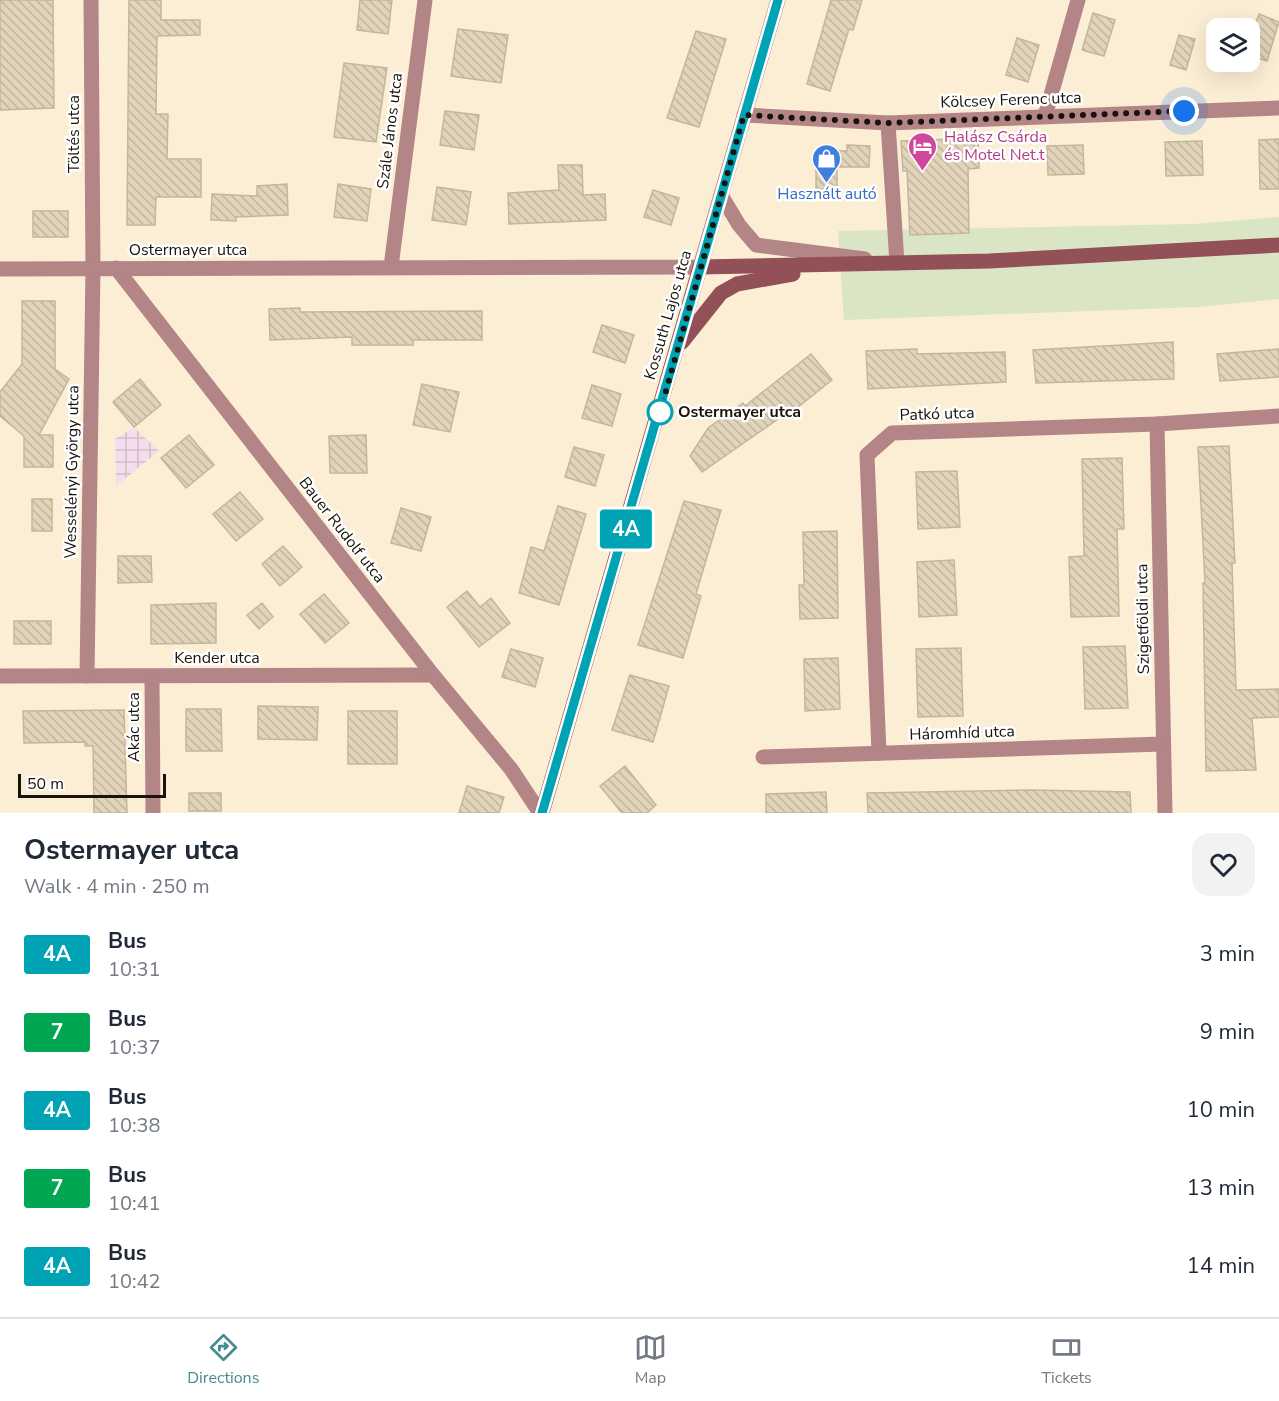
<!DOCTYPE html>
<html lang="en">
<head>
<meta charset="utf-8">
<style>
	body { margin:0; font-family:"Nunito Sans",sans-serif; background:#f2f2f3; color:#1f2937; height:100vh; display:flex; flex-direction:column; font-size:22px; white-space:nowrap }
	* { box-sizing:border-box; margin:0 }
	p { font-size:20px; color:#747a83 }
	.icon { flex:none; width:33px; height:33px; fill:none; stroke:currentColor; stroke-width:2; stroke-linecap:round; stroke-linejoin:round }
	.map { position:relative; height:813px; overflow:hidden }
	.sheet { display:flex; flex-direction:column; background:#fff; flex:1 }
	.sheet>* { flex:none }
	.badge { padding:0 12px; border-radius:4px; font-size:21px; line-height:39px }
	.fabs { position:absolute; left:1206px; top:18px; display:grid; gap:12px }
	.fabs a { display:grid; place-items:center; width:54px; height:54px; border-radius:12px; background:#fff; box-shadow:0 6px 24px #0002; font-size:30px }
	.scale { position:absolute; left:18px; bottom:15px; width:148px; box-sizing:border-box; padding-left:6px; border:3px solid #19140b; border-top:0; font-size:16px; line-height:21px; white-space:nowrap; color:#19140b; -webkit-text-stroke:4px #fff; paint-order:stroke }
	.you { position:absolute; width:30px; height:30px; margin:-15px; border:4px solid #fff; border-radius:50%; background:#1a73e8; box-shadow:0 0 0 9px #1a73e833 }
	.map>.badge { position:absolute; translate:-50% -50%; box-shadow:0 0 0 3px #fff }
	.round { display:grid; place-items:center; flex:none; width:63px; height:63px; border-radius:18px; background:#f2f2f3 }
	.head { display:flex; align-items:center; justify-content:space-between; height:102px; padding:0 24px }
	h1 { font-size:28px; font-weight:700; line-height:45px }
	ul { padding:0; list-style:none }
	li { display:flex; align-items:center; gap:18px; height:78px; padding:0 24px }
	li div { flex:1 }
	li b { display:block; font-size:22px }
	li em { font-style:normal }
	li .badge { min-width:66px; font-weight:700; text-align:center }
	.dock { display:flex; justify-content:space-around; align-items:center; height:84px; border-top:2px solid #e0e1e3; background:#fff; font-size:16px; color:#747a83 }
	.dock a { display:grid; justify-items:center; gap:3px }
	.dock .current { color:#458d8d }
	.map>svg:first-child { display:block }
	.industrial { fill:url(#industrial-grid) }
	.green { fill:#d9e5c5 }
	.building { fill:url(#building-back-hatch); stroke:#c4b69d; stroke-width:1.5 }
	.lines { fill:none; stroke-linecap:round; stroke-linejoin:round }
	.minor { stroke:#b38587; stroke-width:15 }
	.tertiary { stroke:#b38587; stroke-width:15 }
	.secondary { stroke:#915156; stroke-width:15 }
	.line-casing { stroke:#fff; stroke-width:14 }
	.line { stroke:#00a3b4; stroke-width:9 }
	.walk { stroke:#19140b; stroke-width:6; stroke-dasharray:0 10.8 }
	.stop-dot { fill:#fff; stroke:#00a3b4; stroke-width:3 }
	.labels { text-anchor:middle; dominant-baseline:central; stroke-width:5; stroke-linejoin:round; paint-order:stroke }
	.street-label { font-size:16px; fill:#19140b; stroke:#fff }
	.hotel-label { font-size:16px; fill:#b23c85; stroke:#fff; text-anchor:start }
	.shop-label { font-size:16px; fill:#366cbe; stroke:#fff }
	.stop-label { font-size:16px; font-weight:bold; fill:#19140b; stroke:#fff; text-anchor:start }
</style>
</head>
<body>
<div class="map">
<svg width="1279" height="813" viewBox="0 0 1279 813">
	<defs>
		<pattern id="industrial-grid" width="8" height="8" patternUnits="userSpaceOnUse" patternTransform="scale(1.5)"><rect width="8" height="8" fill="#f4deed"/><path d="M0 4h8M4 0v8" fill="none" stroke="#d1beca"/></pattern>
		<pattern id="building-back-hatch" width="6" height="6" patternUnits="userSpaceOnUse" patternTransform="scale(1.5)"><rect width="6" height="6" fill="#e2d4ba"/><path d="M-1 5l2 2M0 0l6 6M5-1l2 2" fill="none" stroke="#c1b59f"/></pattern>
	</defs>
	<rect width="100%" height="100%" fill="#fceed4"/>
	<path class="industrial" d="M 134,427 L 159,451 L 116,486 L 115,439 Z"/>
	<path class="green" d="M 1279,217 L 1279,299 L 1198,307 L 844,320 L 838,231 L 1194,224 Z"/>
	<g class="building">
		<path d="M 0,0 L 53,0 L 54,108 L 0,110 Z"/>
		<path d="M 129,0 L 161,0 L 161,20 L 200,20 L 200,35 L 157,36 L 156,114 L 168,114 L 167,159 L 201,159 L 201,197 L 156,197 L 155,225 L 127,225 Z"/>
		<path d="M 360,0 L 392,0 L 388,34 L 357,30 Z"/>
		<path d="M 831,0 L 862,0 L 853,30 L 849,29 L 830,91 L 807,84 Z"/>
		<path d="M 1093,13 L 1115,20 L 1104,56 L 1082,50 Z"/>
		<path d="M 1259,14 L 1279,22 L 1267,61 L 1250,56 L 1250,39 Z"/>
		<path d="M 458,29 L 508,35 L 501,83 L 451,76 Z"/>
		<path d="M 696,31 L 726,39 L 699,127 L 667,118 Z"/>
		<path d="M 1179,35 L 1195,39 L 1186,70 L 1170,65 Z"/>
		<path d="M 1017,38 L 1039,45 L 1028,82 L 1006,75 Z"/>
		<path d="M 344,63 L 387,68 L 376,142 L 334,137 Z"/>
		<path d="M 445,111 L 479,115 L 474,150 L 440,145 Z"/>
		<path d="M 978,138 L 979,168 L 968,169 L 969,233 L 910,235 L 907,171 L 903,171 L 901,141 Z"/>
		<path d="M 1279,139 L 1279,189 L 1260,189 L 1259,140 Z"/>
		<path d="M 1202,141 L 1203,175 L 1166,176 L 1165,142 Z"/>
		<path d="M 847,145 L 870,146 L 869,167 L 837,167 L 837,189 L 816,189 L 816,150 L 847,151 Z"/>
		<path d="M 1083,145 L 1084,174 L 1048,175 L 1047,146 Z"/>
		<path d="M 558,165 L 582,165 L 583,195 L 605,194 L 606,220 L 509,224 L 508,193 L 559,190 Z"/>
		<path d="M 287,184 L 288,215 L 236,217 L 236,221 L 211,220 L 212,194 L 257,196 L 257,186 Z"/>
		<path d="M 338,184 L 371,189 L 367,221 L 334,217 Z"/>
		<path d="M 437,187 L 471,192 L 466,225 L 432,220 Z"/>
		<path d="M 653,190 L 679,198 L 671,225 L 644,217 Z"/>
		<rect x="33" y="211" width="35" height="26"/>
		<path d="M 22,301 L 55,301 L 55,369 L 69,379 L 39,435 L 53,435 L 53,467 L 24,467 L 24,436 L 0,416 L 0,392 L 22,364 Z"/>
		<path d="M 300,308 L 300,312 L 482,311 L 482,340 L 413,340 L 413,345 L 352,345 L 352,337 L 270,340 L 269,309 Z"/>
		<path d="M 602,325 L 634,335 L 625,363 L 593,352 Z"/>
		<path d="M 1173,342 L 1174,379 L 1036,383 L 1033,350 Z"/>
		<path d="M 917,349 L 917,354 L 1005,352 L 1006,382 L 868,389 L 866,351 Z"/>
		<path d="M 1279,349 L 1279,377 L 1220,381 L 1217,354 Z"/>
		<path d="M 811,354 L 832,380 L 783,419 L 781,417 L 702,472 L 690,456 L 708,428 L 743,403 L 745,406 Z"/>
		<path d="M 140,379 L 161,405 L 134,427 L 113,402 Z"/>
		<path d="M 422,384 L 459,392 L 450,432 L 413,425 Z"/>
		<path d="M 592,385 L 621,394 L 612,426 L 582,418 Z"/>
		<path d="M 189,435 L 214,465 L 186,488 L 161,458 Z"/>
		<path d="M 366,435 L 367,473 L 330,473 L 329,436 Z"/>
		<path d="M 1229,446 L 1235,563 L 1232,563 L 1236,690 L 1279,689 L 1279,717 L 1252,718 L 1256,770 L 1206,771 L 1203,583 L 1205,583 L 1198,447 Z"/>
		<path d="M 574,447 L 604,455 L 595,486 L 565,477 Z"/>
		<path d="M 1122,458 L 1124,529 L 1117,529 L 1119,616 L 1071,617 L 1069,557 L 1084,556 L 1082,459 Z"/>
		<path d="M 957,471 L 960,527 L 918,529 L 916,472 Z"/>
		<path d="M 240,492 L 263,519 L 236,541 L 213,514 Z"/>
		<rect x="32" y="499" width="20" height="32"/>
		<path d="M 684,501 L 721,510 L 696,594 L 701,596 L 683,658 L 638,645 Z"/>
		<path d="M 558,506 L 586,514 L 559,605 L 519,593 L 531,547 L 544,551 Z"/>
		<path d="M 401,508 L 431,517 L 421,551 L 391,543 Z"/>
		<path d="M 837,531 L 838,618 L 800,619 L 799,585 L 804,585 L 803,532 Z"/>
		<path d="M 283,546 L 302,567 L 280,586 L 262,564 Z"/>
		<path d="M 118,556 L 151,556 L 152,582 L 118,583 Z"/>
		<path d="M 954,560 L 957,615 L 919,617 L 917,562 Z"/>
		<path d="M 467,591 L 480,607 L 491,598 L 510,623 L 479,647 L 447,607 Z"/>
		<path d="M 324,594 L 349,623 L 325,643 L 300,614 Z"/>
		<path d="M 216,603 L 216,643 L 151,644 L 151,605 Z"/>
		<path d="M 262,603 L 273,617 L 259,629 L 247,615 Z"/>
		<rect x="14" y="621" width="37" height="23"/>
		<path d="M 1125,646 L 1128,708 L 1085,709 L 1083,647 Z"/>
		<path d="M 961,648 L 963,716 L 918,717 L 916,649 Z"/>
		<path d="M 511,649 L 543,658 L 535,687 L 502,677 Z"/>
		<path d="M 838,658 L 840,709 L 805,711 L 804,659 Z"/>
		<path d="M 630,675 L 669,686 L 653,742 L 612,730 Z"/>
		<path d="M 258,706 L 318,707 L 317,740 L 258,739 Z"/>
		<path d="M 186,709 L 221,709 L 222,751 L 186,751 Z"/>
		<path d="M 124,710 L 127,813 L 94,813 L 93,746 L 85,746 L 85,742 L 24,743 L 23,711 Z"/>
		<rect x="348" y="711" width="49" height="53"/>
		<path d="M 625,766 L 656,805 L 647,813 L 622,813 L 600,786 Z"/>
		<path d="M 467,786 L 504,797 L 499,813 L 459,813 Z"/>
		<path d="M 1032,790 L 1130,792 L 1131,813 L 868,813 L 867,793 Z"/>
		<path d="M 826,792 L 827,813 L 766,813 L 766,794 Z"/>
		<rect x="189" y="793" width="32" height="18"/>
	</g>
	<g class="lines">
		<g class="minor">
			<path d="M 744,115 L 888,123 L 1279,108"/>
			<path d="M 1045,116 L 1078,0"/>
			<path d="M 888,123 L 897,263"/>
			<path d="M 391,267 L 425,0"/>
			<path d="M 1157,424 L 1165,813"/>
			<path d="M 0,676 L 433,675"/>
			<path d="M 87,676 L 93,268 L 91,0"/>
			<path d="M 152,677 L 153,813"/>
			<path d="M 879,753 L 867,455 L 892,433 L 1157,424 L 1279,416"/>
			<path d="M 763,757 L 1163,744"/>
		</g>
		<g class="tertiary">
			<path d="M 721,195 L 739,225 L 756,245 L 865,259"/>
			<path d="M 116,268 L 433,675 L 511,769 L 540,813"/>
			<path d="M 0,269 L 700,267 L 778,0"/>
		</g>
		<g class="secondary">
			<path d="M 682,342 L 721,293 L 737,284 L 793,274"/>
			<path d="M 542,813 L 700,267 L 989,261 L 1279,245"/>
		</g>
	</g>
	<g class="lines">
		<defs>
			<path id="line" d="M 542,813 L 778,0"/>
		</defs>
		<use href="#line" class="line-casing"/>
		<use href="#line" class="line"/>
		<path class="walk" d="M 660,412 L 744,115 L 888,123 L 1184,111"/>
	</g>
	<defs>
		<symbol id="hotel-pin" viewBox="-11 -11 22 30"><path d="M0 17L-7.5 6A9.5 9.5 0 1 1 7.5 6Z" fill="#d1479c" stroke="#fff"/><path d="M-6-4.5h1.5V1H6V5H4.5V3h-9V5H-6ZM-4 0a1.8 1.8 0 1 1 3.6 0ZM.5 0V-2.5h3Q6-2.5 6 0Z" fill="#fff"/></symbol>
		<symbol id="shop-pin" viewBox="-11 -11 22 30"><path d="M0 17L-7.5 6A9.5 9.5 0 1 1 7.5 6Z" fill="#3f7fe0" stroke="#fff"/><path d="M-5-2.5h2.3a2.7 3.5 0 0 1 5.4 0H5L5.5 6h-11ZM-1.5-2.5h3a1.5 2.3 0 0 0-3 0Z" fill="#fff"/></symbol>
	</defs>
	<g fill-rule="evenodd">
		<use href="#hotel-pin" x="906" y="130" width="33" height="45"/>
		<use href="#shop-pin" x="810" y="142" width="33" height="45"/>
	</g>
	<circle class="stop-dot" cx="660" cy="412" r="12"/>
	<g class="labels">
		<g class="street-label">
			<text transform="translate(1011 100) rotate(-2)">Kölcsey Ferenc utca</text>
			<text transform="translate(390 131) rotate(-83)">Szále János utca</text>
			<text transform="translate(74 134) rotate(-90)">Töltés utca</text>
			<text x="188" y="250">Ostermayer utca</text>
			<text transform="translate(668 315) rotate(-74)">Kossuth Lajos utca</text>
			<text transform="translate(937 414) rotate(-2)">Patkó utca</text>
			<text transform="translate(72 472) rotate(-89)">Wesselényi György utca</text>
			<text transform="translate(342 530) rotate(52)">Bauer Rudolf utca</text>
			<text transform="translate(1143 619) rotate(-91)">Szigetföldi utca</text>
			<text x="217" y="658">Kender utca</text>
			<text transform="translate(134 727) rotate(-90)">Akác utca</text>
			<text transform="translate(962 733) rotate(-2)">Háromhíd utca</text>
		</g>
		<g class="hotel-label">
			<text x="944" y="137">Halász Csárda<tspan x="944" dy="18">és Motel Net.t</tspan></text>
		</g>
		<g class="shop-label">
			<text x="827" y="194">Használt autó</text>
		</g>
		<g class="stop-label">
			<text x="678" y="412">Ostermayer utca</text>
		</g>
	</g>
</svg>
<div class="fabs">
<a><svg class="icon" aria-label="layers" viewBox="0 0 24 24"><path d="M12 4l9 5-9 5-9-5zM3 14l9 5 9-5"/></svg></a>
</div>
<div class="scale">50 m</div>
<div class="you" style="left:1184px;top:111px"></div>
<b class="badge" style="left:626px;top:529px;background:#00a3b4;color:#fff">4A</b>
</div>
<section class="sheet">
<div class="head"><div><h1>Ostermayer utca</h1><p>Walk · 4 min · 250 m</p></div><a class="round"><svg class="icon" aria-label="heart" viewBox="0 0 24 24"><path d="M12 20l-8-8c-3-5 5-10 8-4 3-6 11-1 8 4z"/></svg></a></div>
<ul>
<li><span class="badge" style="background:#00a3b4;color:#fff">4A</span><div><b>Bus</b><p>10:31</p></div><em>3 min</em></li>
<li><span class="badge" style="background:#00a651;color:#fff">7</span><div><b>Bus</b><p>10:37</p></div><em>9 min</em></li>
<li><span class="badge" style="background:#00a3b4;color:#fff">4A</span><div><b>Bus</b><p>10:38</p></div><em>10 min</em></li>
<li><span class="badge" style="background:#00a651;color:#fff">7</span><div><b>Bus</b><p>10:41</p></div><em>13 min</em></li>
<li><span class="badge" style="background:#00a3b4;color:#fff">4A</span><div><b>Bus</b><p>10:42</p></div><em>14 min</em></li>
</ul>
</section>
<nav class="dock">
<a class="current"><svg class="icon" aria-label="directions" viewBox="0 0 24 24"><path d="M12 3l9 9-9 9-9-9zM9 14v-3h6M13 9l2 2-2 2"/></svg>Directions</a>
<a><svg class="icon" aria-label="map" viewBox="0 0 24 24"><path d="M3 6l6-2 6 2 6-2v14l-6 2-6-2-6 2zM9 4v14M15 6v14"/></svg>Map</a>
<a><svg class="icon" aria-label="tickets" viewBox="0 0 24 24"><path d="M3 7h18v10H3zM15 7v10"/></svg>Tickets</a>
</nav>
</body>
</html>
